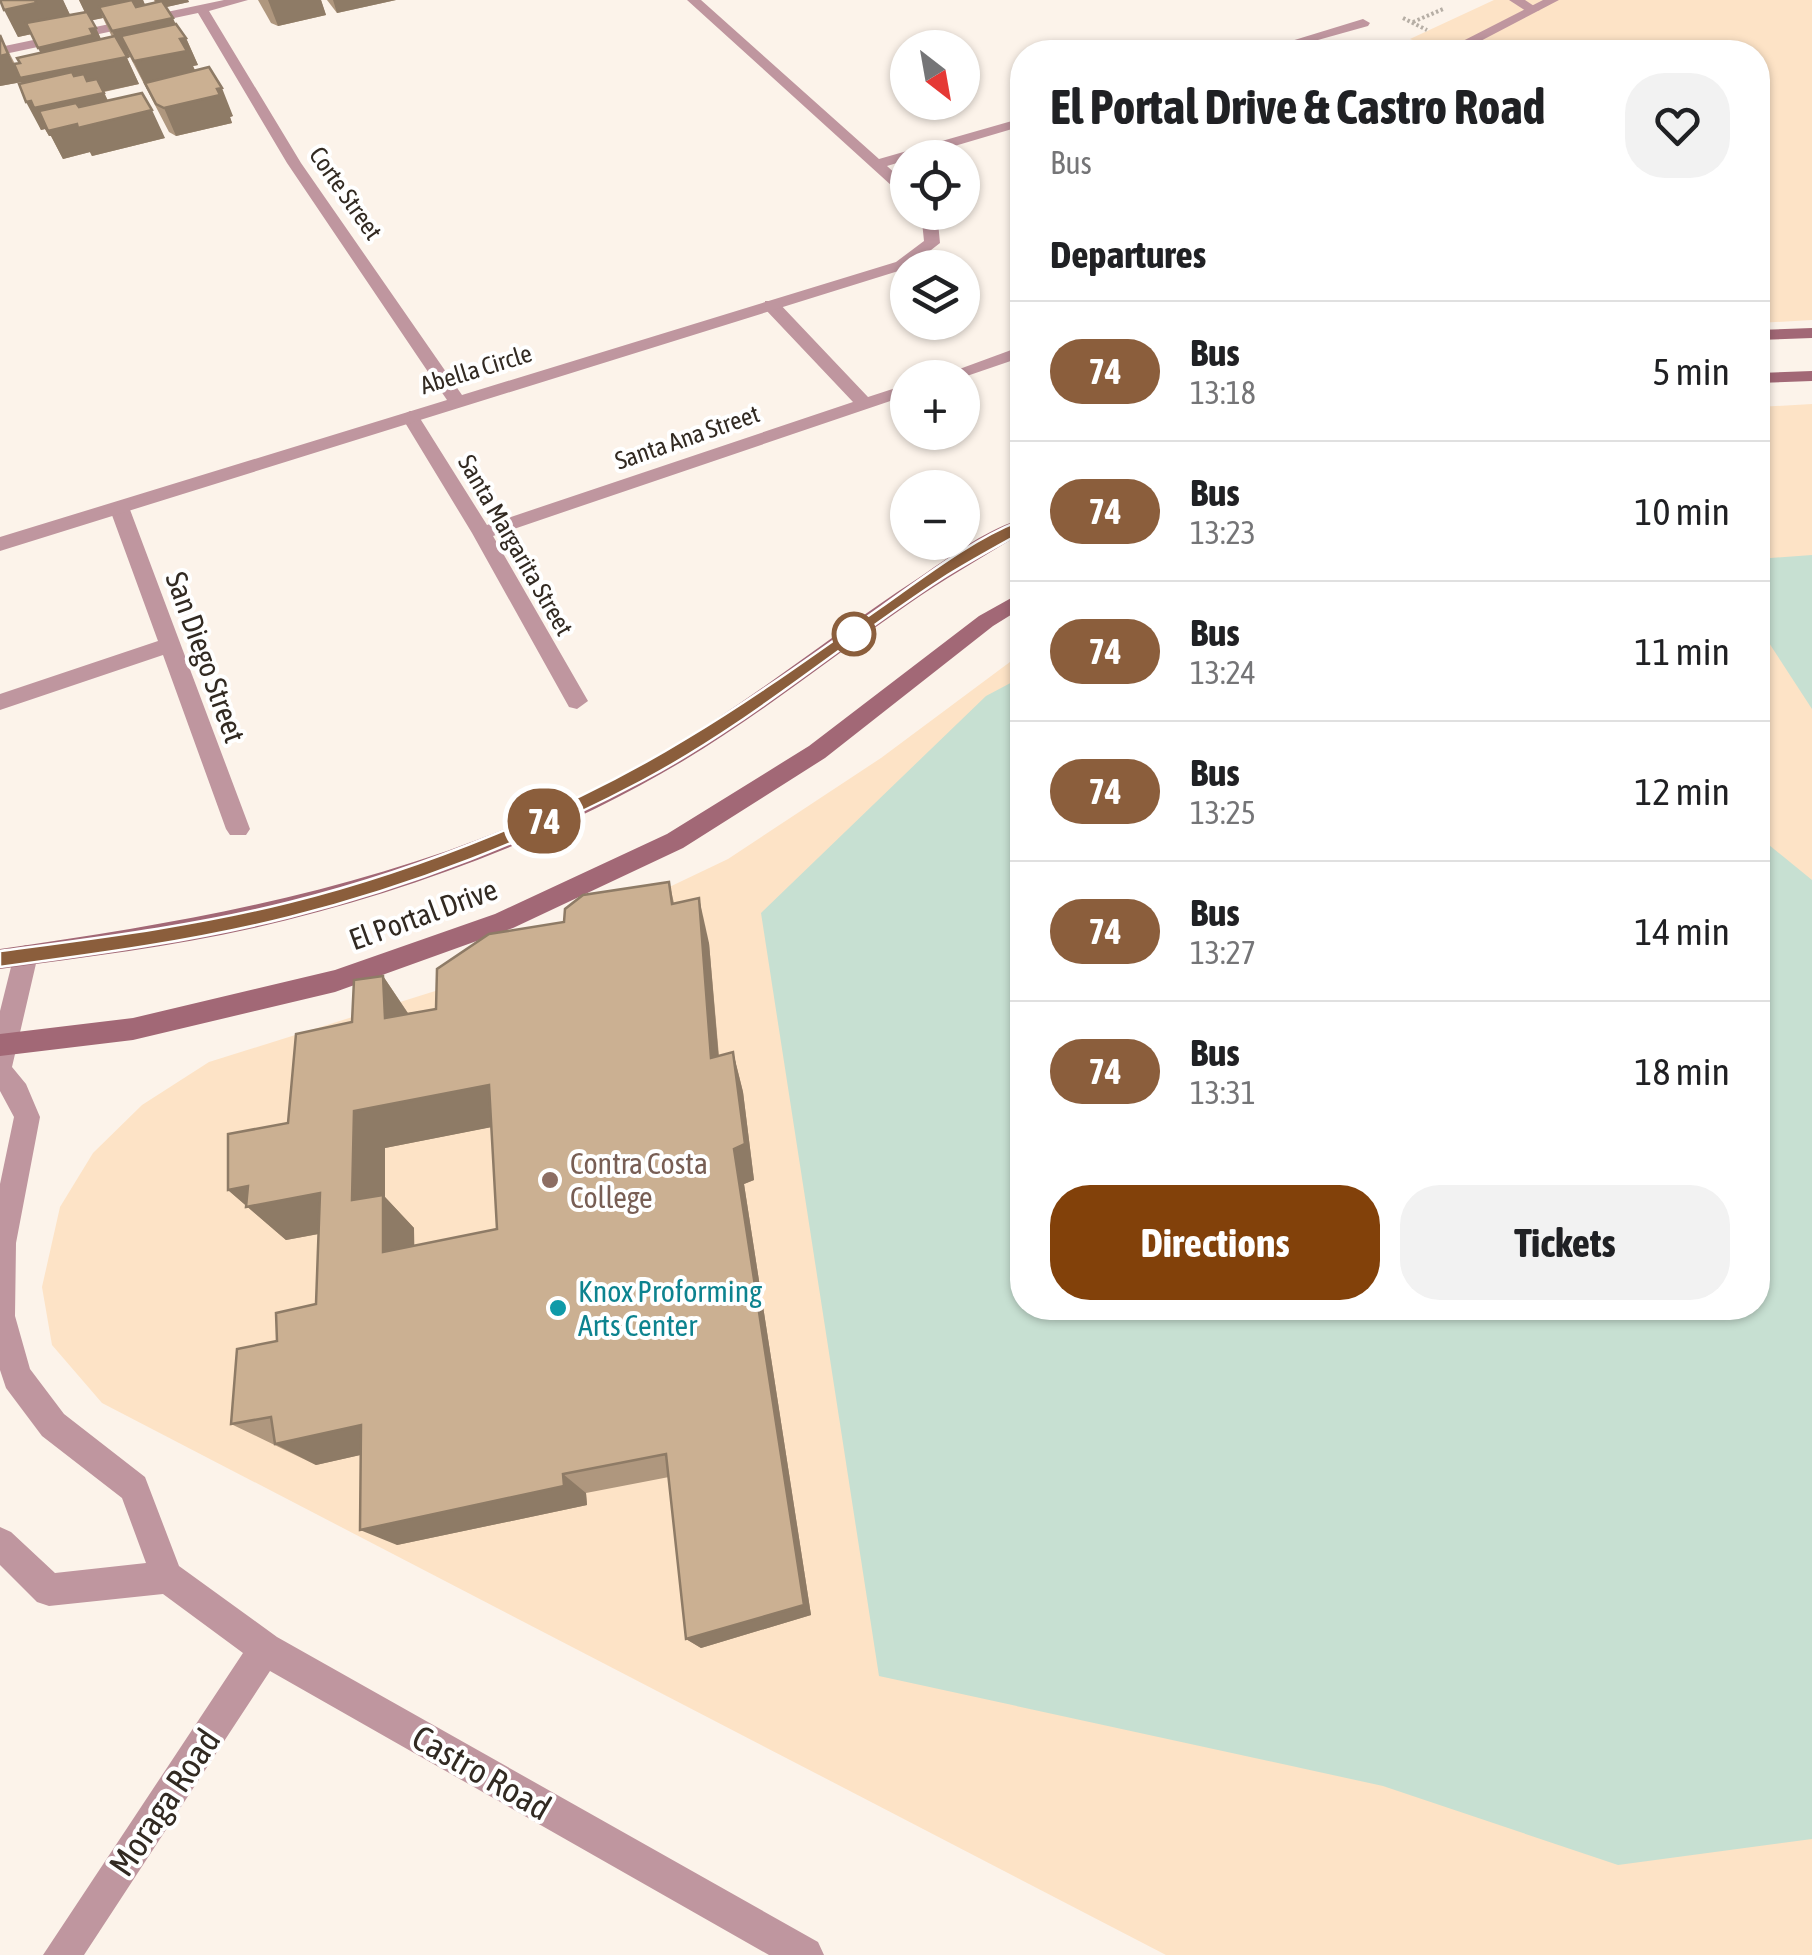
<!DOCTYPE html>
<html lang="en">
<head>
<meta charset="utf-8">
<style>
	body { margin:0; font-family:"Asap Condensed",sans-serif; background:#f2f2f2; color:#202124; height:100vh; display:flex; flex-direction:column; font-size:38px; white-space:nowrap }
	* { box-sizing:border-box; margin:0 }
	p { font-size:32px; color:#757577 }
	.icon { flex:none; width:55px; height:55px; fill:none; stroke:currentColor; stroke-width:2; stroke-linecap:round; stroke-linejoin:round }
	.map { position:relative; flex:1; overflow:hidden }
	.sheet { position:absolute; left:1010px; top:40px; width:760px; height:1280px; display:flex; flex-direction:column; background:#fff; border-radius:40px; box-shadow:0 2px 8px #0004 }
	.sheet>* { flex:none }
	.badge { padding:0 20px; border-radius:32px; font-size:35px; line-height:65px }
	.needle { width:65px; rotate:149deg }
	.buttons { position:absolute; left:890px; top:30px; display:grid; gap:20px }
	.buttons a { display:grid; place-items:center; width:90px; height:90px; border-radius:50%; background:#fff; box-shadow:0 2px 8px #0004; font-size:50px }
	.map>.badge { position:absolute; translate:-50% -50%; box-shadow:0 0 0 5px #fff }
	h2 { padding:0 40px; font-size:38px; line-height:90px }
	.round { display:grid; place-items:center; flex:none; width:105px; height:105px; border-radius:40px; background:#f2f2f2 }
	.headline { display:flex; align-items:center; justify-content:space-between; height:170px; padding:0 40px }
	h1 { font-size:48px; font-weight:700; line-height:75px }
	.button { display:flex; gap:20px; margin-top:auto; padding:20px 40px }
	.button a { flex:1; height:115px; border-radius:40px; background:#82410a; color:#fff; font-size:40px; font-weight:700; line-height:115px; text-align:center }
	.button a+a { background:#f2f2f2; color:#202124 }
	ul { padding:0; list-style:none }
	li { display:flex; align-items:center; gap:30px; height:140px; padding:0 40px; border-top:2px solid #e0e0e0 }
	li div { flex:1 }
	li b { display:block; font-size:38px }
	li em { font-style:normal }
	li .badge { min-width:110px; font-weight:700; text-align:center }
	.map>svg:first-child { display:block }
	.built { fill:#fde3c6 }
	.green { fill:#c7e0d2 }
	.lines { fill:none; stroke-linecap:round; stroke-linejoin:round }
	.path { stroke:#b6aea5; stroke-width:4; stroke-dasharray:2.5 2.5; stroke-linecap:butt }
	.service { fill:#bf969f; fill-rule:evenodd }
	.minor { fill:#bf969f; fill-rule:evenodd }
	.secondary { fill:#a26876; fill-rule:evenodd }
	.wall { fill:#af977e; fill-rule:evenodd }
	.shaded-wall { fill:#8e7b66 }
	.building { fill:#cbb092; stroke:#8e7b66; stroke-width:2.5; fill-rule:evenodd }
	.line { fill:#8b5e3c; stroke:#fff; stroke-width:2.5 }
	.stop-dot { fill:#fff; stroke:#8b5e3c; stroke-width:5 }
	.education-dot { fill:#8d6e63; stroke:#fff; stroke-width:4 }
	.culture-dot { fill:#0f9aa8; stroke:#fff; stroke-width:4 }
	.labels { text-anchor:middle; dominant-baseline:central; stroke-width:8; stroke-linejoin:round; paint-order:stroke }
	.far-street-label { font-size:25px; fill:#322a22; stroke:#fff }
	.street-label { font-size:30px; fill:#322a22; stroke:#fff }
	.education-label { font-size:30px; fill:#785e54; stroke:#fff; text-anchor:start }
	.culture-label { font-size:30px; fill:#0d838f; stroke:#fff; text-anchor:start }
	.near-street-label { font-size:35px; fill:#322a22; stroke:#fff }
</style>
</head>
<body>
<div class="map">
<svg width="1812" height="1955" viewBox="0 0 1812 1955">
	<rect width="100%" height="100%" fill="#fcf3ea"/>
	<g class="built">
		<path d="M 1494,0 L 1812,0 L 1812,320 L 1758,323 L 1758,52 L 1444,52 L 1410,39 Z"/>
		<path d="M 1812,404 L 1812,1955 L 1166,1955 L 102,1403 L 52,1345 L 42,1287 L 60,1207 L 93,1153 L 142,1105 L 209,1062 L 483,976 L 728,859 L 881,758 L 1022,653 L 1022,1308 L 1758,1308 L 1758,407 Z"/>
	</g>
	<g class="green">
		<path d="M 1812,555 L 1812,709 L 1758,626 L 1758,559 Z"/>
		<path d="M 1022,677 L 1022,1308 L 1758,1308 L 1758,836 L 1812,880 L 1812,1839 L 1618,1865 L 1383,1786 L 879,1676 L 761,913 L 986,696 Z"/>
	</g>
	<g class="lines">
		<g class="path">
			<path d="M 1403,18 L 1427,30"/>
			<path d="M 1413,22 L 1443,9"/>
		</g>
		<g class="service">
			<path d="M 1543,0 L 1559,0 L 1471,46 L 1481,52 L 1464,52 L 1453,46 Z"/>
			<path d="M 765,301 L 777,301 L 868,397 L 908,384 L 908,395 L 493,536 L 588,701 L 577,709 L 569,707 L 472,533 L 401,416 L 410,411 L 416,412 L 487,525 L 853,402 L 765,309 Z"/>
			<path d="M 1022,346 L 1022,357 L 961,378 L 935,378 Z"/>
			<path d="M 119,501 L 129,507 L 250,829 L 246,835 L 230,835 L 226,829 L 163,655 L 0,710 L 0,694 L 158,641 L 109,507 Z"/>
		</g>
		<g class="minor">
			<path d="M 224,0 L 248,0 L 209,11 L 301,163 L 462,395 L 896,262 L 924,241 L 921,212 L 937,212 L 940,243 L 908,268 L 0,551 L 0,537 L 447,400 L 287,163 L 198,13 L 0,55 L 0,47 Z"/>
			<path d="M 687,0 L 701,0 L 879,159 L 1022,118 L 1022,126 L 887,166 L 908,185 L 908,197 L 903,196 Z"/>
			<path d="M 1509,0 L 1525,0 L 1540,10 L 1529,13 Z"/>
			<path d="M 1363,19 L 1370,23 L 1368,26 L 1275,52 L 1255,52 Z"/>
			<path d="M 26,945 L 35,948 L 38,955 L 12,1067 L 26,1084 L 40,1117 L 16,1243 L 15,1316 L 30,1369 L 64,1414 L 145,1477 L 179,1566 L 277,1637 L 818,1942 L 824,1955 L 769,1955 L 270,1671 L 84,1955 L 43,1955 L 243,1653 L 163,1594 L 49,1606 L 37,1602 L 0,1565 L 0,1527 L 11,1532 L 55,1573 L 146,1563 L 122,1498 L 42,1436 L 6,1388 L 0,1370 L 0,1184 L 14,1117 L 0,1091 L 0,1011 L 14,955 L 17,948 Z"/>
		</g>
		<g class="secondary">
			<path d="M 1812,328 L 1812,338 L 1758,340 L 1758,330 Z"/>
			<path d="M 1812,371 L 1812,381 L 1758,383 L 1758,373 Z"/>
			<path d="M 1022,519 L 1022,533 C 983,557 944,579 907,605 C 832,657 761,714 683,761 C 552,839 402,894 254,928 C 170,947 85,957 0,969 L 0,949 C 239,915 456,873 668,749 C 755,698 833,634 917,579 C 948,558 986,529 1022,519 Z"/>
			<path d="M 1022,592 L 1022,608 L 993,626 L 825,758 L 683,848 L 513,928 L 335,992 L 133,1040 L 0,1056 L 0,1034 L 133,1018 L 335,970 L 495,914 L 667,834 L 809,746 L 979,616 Z"/>
		</g>
	</g>
	<g class="wall">
		<path d="M 0,0 L 63,0 L 70,15 L 85,12 L 79,0 L 143,0 L 145,5 L 155,3 L 154,0 L 188,0 L 189,2 L 166,7 L 176,25 L 186,38 L 198,65 L 193,66 L 195,70 L 233,116 L 230,117 L 232,123 L 176,136 L 169,132 L 130,57 L 127,58 L 139,84 L 104,92 L 108,101 L 165,138 L 92,156 L 90,152 L 63,159 L 51,136 L 49,136 L 45,129 L 41,130 L 22,82 L 0,86 L 0,35 L 15,64 L 41,53 L 32,34 L 18,37 ZM 103,18 L 112,37 L 101,39 L 92,20 Z"/>
		<path d="M 258,0 L 321,0 L 326,15 L 278,26 L 271,23 Z"/>
		<path d="M 327,0 L 396,0 L 337,13 Z"/>
		<path d="M 669,882 L 674,903 L 709,943 L 719,1056 L 733,1052 L 743,1092 L 754,1180 L 744,1184 L 811,1615 L 701,1648 L 686,1639 L 669,1477 L 586,1493 L 587,1505 L 397,1545 L 360,1455 L 316,1465 L 231,1424 L 277,1341 L 316,1304 L 319,1234 L 286,1240 L 228,1190 L 288,1123 L 383,976 L 408,1013 L 436,1009 L 564,922 ZM 491,1127 L 497,1229 L 414,1246 L 414,1228 L 385,1197 L 385,1148 Z"/>
	</g>
	<g class="shaded-wall">
		<path d="M 35,0 L 63,0 L 72,19 L 50,30 L 18,37 L 4,10 Z"/>
		<path d="M 79,0 L 143,0 L 146,7 L 99,7 L 103,18 L 89,21 Z"/>
		<path d="M 155,0 L 188,0 L 189,2 L 158,9 Z"/>
		<path d="M 268,0 L 321,0 L 326,15 L 278,26 Z"/>
		<path d="M 333,0 L 396,0 L 337,13 Z"/>
		<path d="M 173,18 L 182,39 L 186,38 L 198,65 L 193,66 L 198,79 L 147,89 L 121,36 L 130,57 L 127,58 L 139,84 L 35,106 L 22,82 L 0,86 L 0,35 L 20,78 L 50,72 L 38,48 L 96,28 L 108,55 L 124,57 L 112,31 Z"/>
		<path d="M 222,88 L 233,116 L 230,117 L 232,123 L 176,136 L 164,108 Z"/>
		<path d="M 104,93 L 117,119 L 152,110 L 165,138 L 92,156 L 90,152 L 63,159 L 51,136 L 49,136 L 45,129 L 41,130 L 26,102 Z"/>
		<path d="M 699,898 L 709,943 L 722,1097 L 711,1058 Z"/>
		<path d="M 383,976 L 411,1018 L 385,1018 Z"/>
		<path d="M 733,1052 L 743,1092 L 754,1180 L 744,1184 L 811,1615 L 701,1648 L 686,1639 L 734,1149 Z"/>
		<path d="M 489,1085 L 512,1123 L 385,1148 L 385,1197 L 414,1228 L 415,1283 L 383,1252 L 352,1200 L 354,1111 Z"/>
		<path d="M 248,1186 L 320,1193 L 355,1227 L 286,1240 L 228,1190 Z"/>
		<path d="M 361,1425 L 396,1447 L 316,1465 L 275,1444 Z"/>
		<path d="M 563,1474 L 586,1493 L 587,1505 L 397,1545 L 360,1530 Z"/>
	</g>
	<g class="building">
		<path d="M 0,0 L 35,0 L 36,3 L 4,10 Z"/>
		<path d="M 132,0 L 136,7 L 162,1 L 173,18 L 112,31 L 99,7 Z"/>
		<path d="M 87,12 L 96,28 L 90,29 L 93,35 L 38,48 L 26,23 Z"/>
		<path d="M 176,24 L 186,38 L 180,39 L 187,51 L 134,61 L 121,36 Z"/>
		<path d="M 0,35 L 8,54 L 0,56 Z"/>
		<path d="M 115,36 L 127,57 L 20,78 L 14,64 L 20,63 L 17,58 Z"/>
		<path d="M 209,67 L 222,88 L 217,89 L 220,95 L 164,108 L 156,104 L 145,83 Z"/>
		<path d="M 72,72 L 74,76 L 84,74 L 87,81 L 97,79 L 104,93 L 34,108 L 31,101 L 26,102 L 19,84 Z"/>
		<path d="M 142,93 L 152,110 L 78,128 L 77,124 L 48,131 L 39,111 L 76,103 L 79,107 Z"/>
		<path d="M 669,882 L 672,904 L 699,898 L 711,1058 L 733,1052 L 745,1144 L 734,1149 L 804,1605 L 686,1639 L 666,1454 L 563,1474 L 564,1486 L 360,1530 L 361,1425 L 275,1444 L 271,1417 L 231,1424 L 237,1349 L 277,1341 L 276,1313 L 316,1304 L 320,1193 L 246,1207 L 248,1186 L 228,1190 L 228,1134 L 288,1123 L 296,1034 L 352,1022 L 354,980 L 383,976 L 385,1018 L 436,1009 L 437,969 L 489,934 L 564,922 L 565,909 L 583,895 ZM 489,1085 L 497,1229 L 383,1252 L 383,1195 L 352,1200 L 354,1111 Z"/>
	</g>
	<path class="line" d="M 1022,520 L 1030,525 L 1028,529 C 1000,545 970,561 943,578 C 841,644 750,724 642,781 C 533,839 410,887 290,917 C 195,941 97,954 0,967 L 0,951 C 97,938 195,926 290,902 C 422,869 571,809 687,738 C 754,698 817,652 881,607 C 922,578 975,537 1022,520 Z"/>
	<circle class="stop-dot" cx="854" cy="634" r="20"/>
	<circle class="education-dot" cx="550" cy="1180" r="10"/>
	<circle class="culture-dot" cx="558" cy="1308" r="10"/>
	<g class="labels">
		<g class="far-street-label">
			<text transform="translate(346 193) rotate(55)">Corte Street</text>
			<text transform="translate(476 369) rotate(-17)">Abella Circle</text>
			<text transform="translate(687 437) rotate(-19)">Santa Ana Street</text>
			<text transform="translate(516 545) rotate(60)">Santa Margarita Street</text>
		</g>
		<g class="street-label">
			<text transform="translate(206 657) rotate(70)">San Diego Street</text>
			<text transform="translate(423 914) rotate(-20)">El Portal Drive</text>
		</g>
		<g class="education-label">
			<text x="570" y="1163">Contra Costa<tspan x="570" dy="34">College</tspan></text>
		</g>
		<g class="culture-label">
			<text x="578" y="1291">Knox Proforming<tspan x="578" dy="34">Arts Center</tspan></text>
		</g>
		<g class="near-street-label">
			<text transform="translate(482 1772) rotate(30)">Castro Road</text>
			<text transform="translate(164 1802) rotate(-56)">Moraga Road</text>
		</g>
	</g>
</svg>
<div class="buttons">
<a><svg class="needle" viewBox="-14 -14 28 28"><path d="M0-13l5 13h-10z" fill="#e53935"/><path d="M0 13l5-13h-10z" fill="#757577"/></svg></a>
<a><svg class="icon" aria-label="locate" viewBox="0 0 24 24"><circle cx="12" cy="12" r="6"/><path d="M12 2v4M12 18v4M2 12h4M18 12h4"/></svg></a>
<a><svg class="icon" aria-label="layers" viewBox="0 0 24 24"><path d="M12 4l9 5-9 5-9-5zM3 14l9 5 9-5"/></svg></a>
<a>+</a>
<a>−</a>
</div>
<b class="badge" style="left:544px;top:821px;background:#8b5e3c;color:#fff">74</b>
<section class="sheet">
<div class="headline"><div><h1>El Portal Drive &amp; Castro Road</h1><p>Bus</p></div><a class="round"><svg class="icon" aria-label="heart" viewBox="0 0 24 24"><path d="M12 20l-8-8c-3-5 5-10 8-4 3-6 11-1 8 4z"/></svg></a></div>
<h2>Departures</h2>
<ul>
<li><span class="badge" style="background:#8b5e3c;color:#fff">74</span><div><b>Bus</b><p>13:18</p></div><em>5 min</em></li>
<li><span class="badge" style="background:#8b5e3c;color:#fff">74</span><div><b>Bus</b><p>13:23</p></div><em>10 min</em></li>
<li><span class="badge" style="background:#8b5e3c;color:#fff">74</span><div><b>Bus</b><p>13:24</p></div><em>11 min</em></li>
<li><span class="badge" style="background:#8b5e3c;color:#fff">74</span><div><b>Bus</b><p>13:25</p></div><em>12 min</em></li>
<li><span class="badge" style="background:#8b5e3c;color:#fff">74</span><div><b>Bus</b><p>13:27</p></div><em>14 min</em></li>
<li><span class="badge" style="background:#8b5e3c;color:#fff">74</span><div><b>Bus</b><p>13:31</p></div><em>18 min</em></li>
</ul>
<div class="button"><a>Directions</a><a>Tickets</a></div>
</section>
</div>
</body>
</html>
